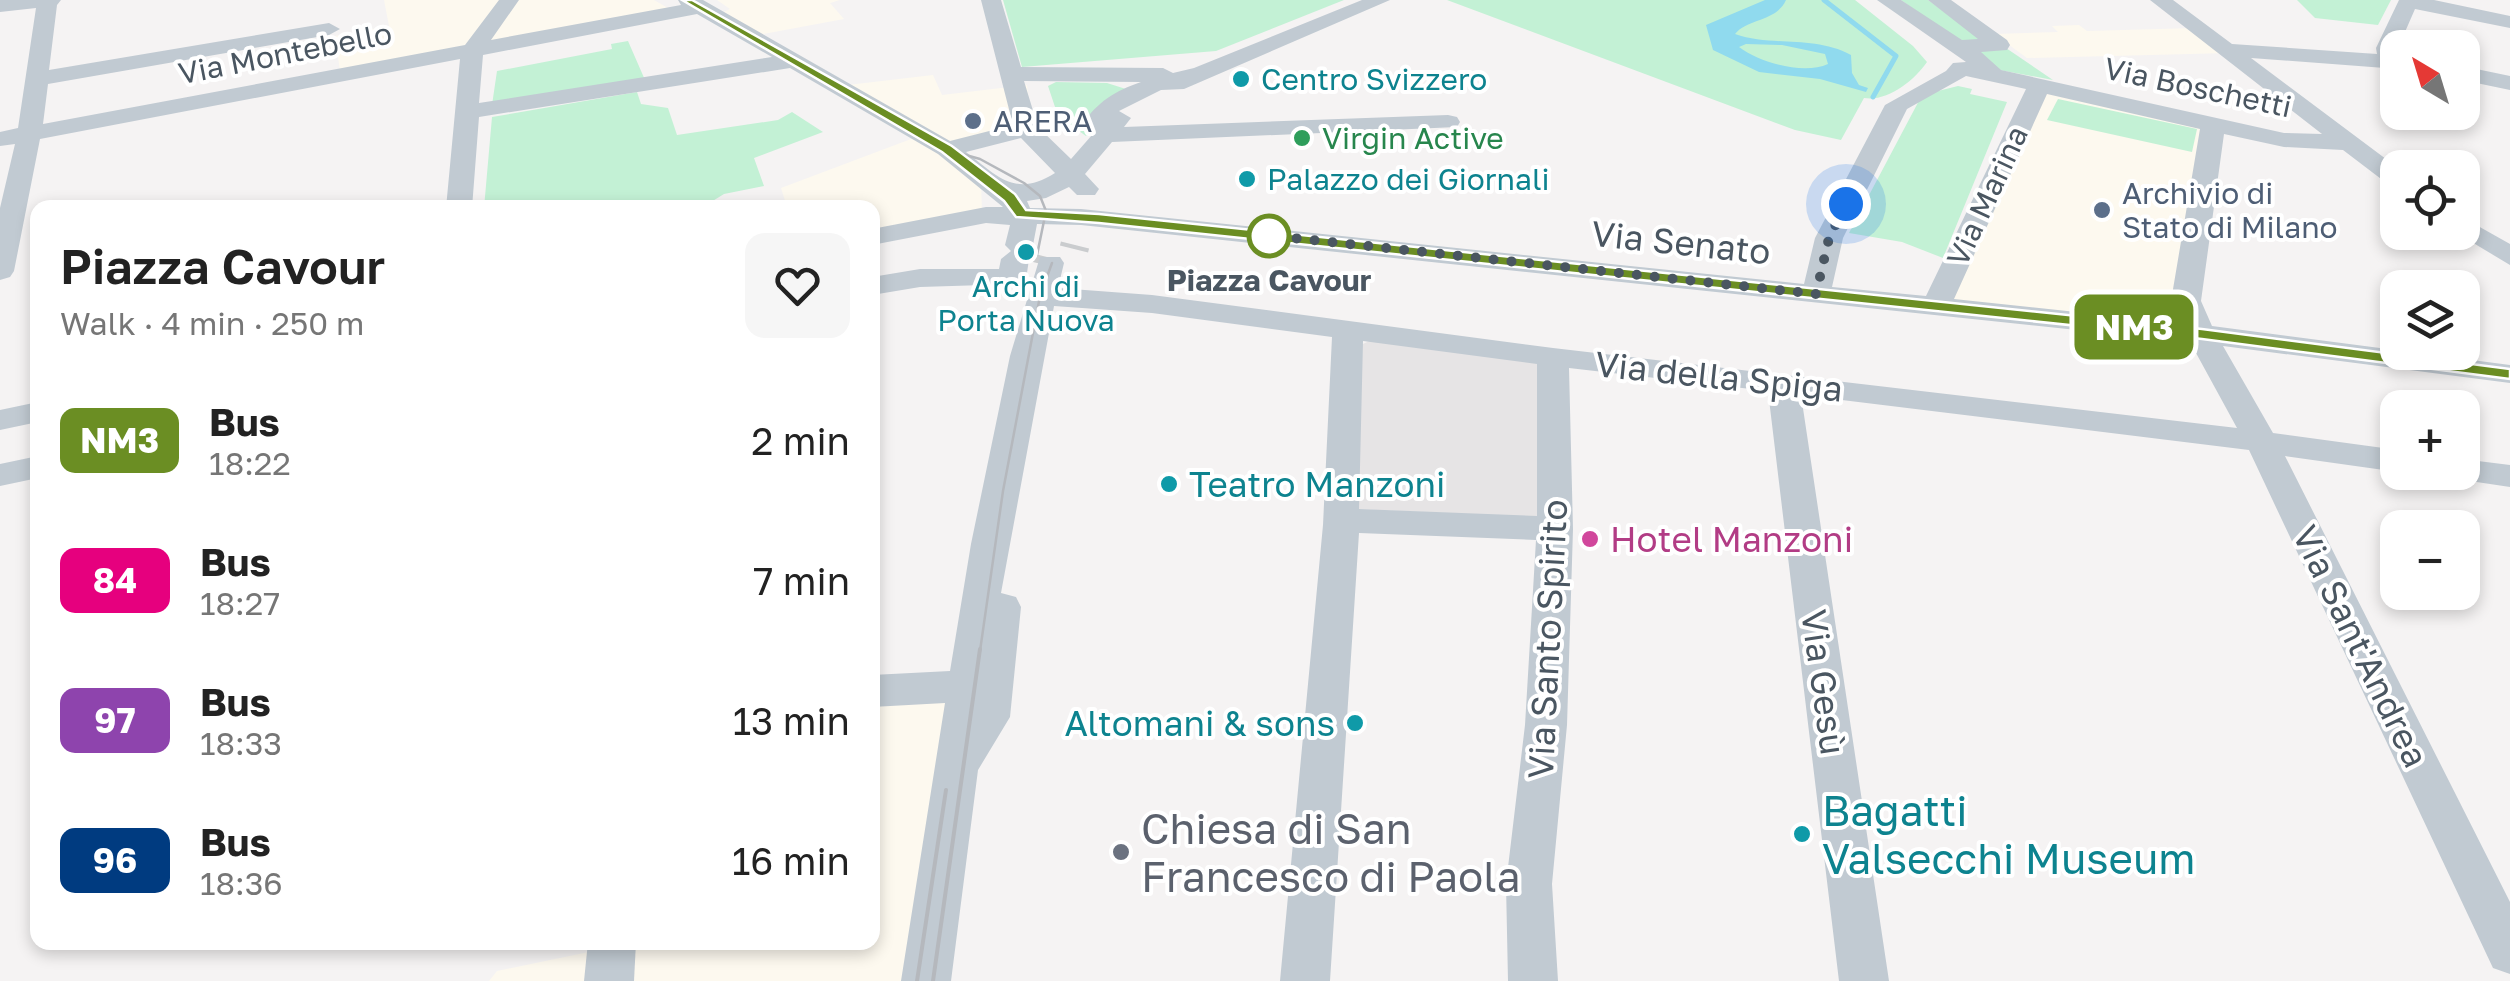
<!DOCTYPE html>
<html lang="en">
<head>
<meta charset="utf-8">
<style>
	body { margin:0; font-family:"Golos Text",sans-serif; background:#f6f6f6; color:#222; height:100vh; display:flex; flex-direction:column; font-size:38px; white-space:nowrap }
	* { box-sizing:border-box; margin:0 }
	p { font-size:32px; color:#767676 }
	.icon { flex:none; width:55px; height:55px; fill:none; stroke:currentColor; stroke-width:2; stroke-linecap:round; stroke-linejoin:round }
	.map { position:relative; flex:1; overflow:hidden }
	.sheet { position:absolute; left:30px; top:200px; width:850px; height:750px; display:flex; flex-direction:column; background:#fff; border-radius:20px; box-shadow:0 5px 15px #0003 }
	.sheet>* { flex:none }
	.badge { padding:0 20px; border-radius:15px; font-size:35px; line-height:65px }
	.needle { width:65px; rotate:322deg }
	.controls { position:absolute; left:2380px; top:30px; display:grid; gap:20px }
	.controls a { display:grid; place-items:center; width:100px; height:100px; border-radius:20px; background:#fff; box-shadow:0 5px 15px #0003; font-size:50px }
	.you { position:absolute; width:50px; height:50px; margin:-25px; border:8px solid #fff; border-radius:50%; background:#1a73e8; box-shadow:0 0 0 15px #1a73e833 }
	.map>.badge { position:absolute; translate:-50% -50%; box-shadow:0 0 0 5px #fff }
	.round { display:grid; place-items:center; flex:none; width:105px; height:105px; border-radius:20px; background:#f6f6f6 }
	.overview { display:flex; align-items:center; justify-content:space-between; height:170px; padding:0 30px }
	h1 { font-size:48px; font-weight:600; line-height:75px }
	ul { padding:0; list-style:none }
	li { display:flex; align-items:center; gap:30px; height:140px; padding:0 30px }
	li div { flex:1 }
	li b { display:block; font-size:38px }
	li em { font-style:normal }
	li .badge { min-width:110px; font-weight:700; text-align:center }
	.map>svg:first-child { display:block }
	.commercial { fill:#fdf9ef }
	.education { fill:#e6e4e5 }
	.green { fill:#c3f1d5 }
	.water { fill:#90daee; fill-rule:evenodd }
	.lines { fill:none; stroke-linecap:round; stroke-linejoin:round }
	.stream { stroke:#90daee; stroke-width:5 }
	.minor-tunnel { stroke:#caccce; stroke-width:29; stroke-dasharray:29 14; stroke-linecap:butt }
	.minor { fill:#c1cad2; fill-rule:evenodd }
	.tram-far1 { stroke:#b5b8bd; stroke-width:2.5 }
	.tram { stroke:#b5b8bd; stroke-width:4 }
	.line { fill:#6b8e23; stroke:#fff; stroke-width:2.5 }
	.walk { stroke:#4a5661; stroke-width:10; stroke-dasharray:0 18 }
	.culture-dot { fill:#0f9aa8; stroke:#fff; stroke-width:4 }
	.service-dot { fill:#5c6f8a; stroke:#fff; stroke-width:4 }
	.leisure-dot { fill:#2e9e5b; stroke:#fff; stroke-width:4 }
	.stop-dot { fill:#fff; stroke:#6b8e23; stroke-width:5 }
	.hotel-dot { fill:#d1479c; stroke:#fff; stroke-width:4 }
	.worship-dot { fill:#6b7280; stroke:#fff; stroke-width:4 }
	.labels { text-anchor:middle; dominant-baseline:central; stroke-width:8; stroke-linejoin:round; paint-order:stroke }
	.far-street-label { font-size:30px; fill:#4a5661; stroke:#fff }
	.far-culture-label { font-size:30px; fill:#0d838f; stroke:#fff; text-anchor:start }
	.far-service-label { font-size:30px; fill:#4e5e75; stroke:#fff; text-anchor:start }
	.far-leisure-label { font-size:30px; fill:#27864d; stroke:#fff; text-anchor:start }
	.far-stop-label { font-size:30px; font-weight:bold; fill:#4a5661; stroke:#fff }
	.street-label { font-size:35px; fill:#4a5661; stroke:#fff }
	.culture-label { font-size:35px; fill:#0d838f; stroke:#fff; text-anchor:start }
	.hotel-label { font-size:35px; fill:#b23c85; stroke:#fff; text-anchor:start }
	.near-culture-label { font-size:42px; fill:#0d838f; stroke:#fff; text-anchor:start }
	.near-worship-label { font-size:42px; fill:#5b616d; stroke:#fff; text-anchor:start }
</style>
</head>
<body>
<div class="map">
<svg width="2510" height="981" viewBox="0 0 2510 981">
	<rect width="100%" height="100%" fill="#f5f3f3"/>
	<g class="commercial">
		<path d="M 384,0 L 654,0 L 668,8 L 340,71 L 335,36 L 389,26 Z"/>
		<path d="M 717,0 L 840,0 L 830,3 L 844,19 L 752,36 L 714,16 L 730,9 Z"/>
		<path d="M 2079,25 L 2087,31 L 2195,28 L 2229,53 L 2027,58 L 1994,34 L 2058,32 L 2052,26 Z"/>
		<path d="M 933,75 L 942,95 L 1027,85 L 1032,127 L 948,148 L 839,86 Z"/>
		<path d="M 2040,87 L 2211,125 L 2184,300 L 2199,332 L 1938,305 Z"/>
		<path d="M 919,136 L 981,179 L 982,215 L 873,237 L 872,208 L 787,207 L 781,188 Z"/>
		<path d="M 966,687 L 924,981 L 489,981 L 497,971 L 608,948 L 609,943 L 872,942 L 873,692 Z"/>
	</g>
	<path class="education" d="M 1374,339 L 1540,362 L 1537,517 L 1354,509 L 1356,347 Z"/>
	<g class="green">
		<path d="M 1003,0 L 1344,0 L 1216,51 L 1022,67 Z"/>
		<path d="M 1447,0 L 1855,0 L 1913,46 L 1927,62 C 1914,81 1887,102 1864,98 L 1841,140 L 1795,130 Z"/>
		<path d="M 1901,0 L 1928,0 L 1984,41 L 1959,41 Z"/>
		<path d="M 2297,0 L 2391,0 L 2378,25 L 2315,18 Z"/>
		<path d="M 628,41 L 645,80 L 492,105 L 497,71 L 612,49 L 611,44 Z"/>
		<path d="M 2006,48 L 2053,80 L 1994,69 L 1969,49 Z"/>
		<path d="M 1056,82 L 1107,83 L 1129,90 L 1093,134 L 1086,136 L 1058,116 L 1048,86 Z"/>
		<path d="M 1958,86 L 1972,89 L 1970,94 L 2007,102 L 1943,258 L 1902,242 L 1849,233 L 1922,95 Z"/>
		<path d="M 637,92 L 641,104 L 668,108 L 677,135 L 778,120 L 792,112 L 823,132 L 754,158 L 764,186 L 724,194 L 703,207 L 484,208 L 492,117 Z"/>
		<path d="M 2058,99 L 2197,129 L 2192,152 L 2047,120 Z"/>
	</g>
	<path class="water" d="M 1765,0 L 1786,0 C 1776,22 1748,18 1735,34 C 1772,47 1814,35 1851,55 L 1852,73 L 1859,85 L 1868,88 L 1866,92 L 1820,79 L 1759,72 L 1713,50 L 1706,25 ZM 1746,44 L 1782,45 L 1825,54 L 1828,64 C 1804,75 1760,63 1739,47 Z"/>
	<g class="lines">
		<path class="stream" d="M 1824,0 L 1896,56 L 1873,97"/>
		<g class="minor-tunnel">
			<path d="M 1074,249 L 1075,245"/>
			<path d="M 1037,263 L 1039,255"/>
		</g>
		<g class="minor">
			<path d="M 0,0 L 61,0 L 57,5 L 49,70 L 329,23 L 340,29 L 329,35 L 48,84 L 43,124 L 465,45 L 499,0 L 519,0 L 491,40 L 681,5 L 678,0 L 703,0 L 950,141 L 1013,125 L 981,0 L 1001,0 L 1021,67 L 1163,68 L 1173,73 L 1194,68 L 1362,0 L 1390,0 L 1184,89 L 1161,90 L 1119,111 L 1131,118 L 1124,127 L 1448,115 L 1457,117 L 1460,122 L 1457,127 L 1112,142 L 1085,174 L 1099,189 L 1095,195 L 1077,195 L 1069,187 L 1046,198 L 1027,201 L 1030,208 L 1081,209 L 1804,284 L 1815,238 L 1885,105 L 1946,71 L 1953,63 L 1966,62 L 1877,0 L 1901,0 L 1962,40 L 1978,39 L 1928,0 L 1951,0 L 2007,40 L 2010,45 L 2007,50 L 1981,52 L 2001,70 L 2284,133 L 2322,134 L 2150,0 L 2173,0 L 2232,44 L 2377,54 L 2376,48 L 2399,0 L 2434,0 L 2510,16 L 2510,28 L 2415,9 L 2398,48 L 2398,69 L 2251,58 L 2398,168 L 2398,188 L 2389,185 L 2343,150 L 2284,147 L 2224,134 L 2201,301 L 2212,326 L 2510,365 L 2510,383 L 2223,346 L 2273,433 L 2398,450 L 2398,472 L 2285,456 L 2510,902 L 2510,974 L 2493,968 L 2249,450 L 1801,395 L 1889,981 L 1839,981 L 1768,391 L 1569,368 L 1573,529 L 1567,725 L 1552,884 L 1558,981 L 1508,981 L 1506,884 L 1525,725 L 1536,540 L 1359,533 L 1330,981 L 1280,981 L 1323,525 L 1332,337 L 1152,313 L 1054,306 L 1001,593 L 1016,597 L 1021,607 L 1010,717 L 978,770 L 951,981 L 901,981 L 945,703 L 872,707 L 872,675 L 950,671 L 971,544 L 1010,356 L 1040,257 L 1060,257 L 1064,263 L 1058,288 L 1152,295 L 1553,348 L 2237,428 L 2190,342 L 1081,225 L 1037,224 L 1033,245 L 1023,252 L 1029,259 L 1027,273 L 1016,284 L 920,287 L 872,295 L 872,277 L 920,269 L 999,269 L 1001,259 L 1011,251 L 1005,245 L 1010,225 L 986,223 L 872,245 L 872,229 L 986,207 L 1003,207 L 938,154 L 790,68 L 479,117 L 472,208 L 446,208 L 460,59 L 40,139 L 14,271 L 10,277 L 0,280 L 0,208 L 15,144 L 0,146 L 0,132 L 18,128 L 36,8 L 0,12 ZM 697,14 L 772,57 L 479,103 L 483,55 ZM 1966,76 L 2026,89 L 1926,296 L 1832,287 L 1843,238 L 1907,109 ZM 1024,81 L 1141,82 C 1115,91 1097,102 1082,125 L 1092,135 L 1071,159 L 1038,127 ZM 2047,94 L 2200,129 L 2171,301 L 2179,323 L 1954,299 ZM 1021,138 L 1055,173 C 1016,198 998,177 966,152 ZM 1363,341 L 1537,364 L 1537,516 L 1359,509 Z"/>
			<path d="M 2462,66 L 2510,76 L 2510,90 L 2462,80 Z"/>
			<path d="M 2462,217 L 2510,244 L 2510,265 L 2455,232 L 2462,232 Z"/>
			<path d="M 38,402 L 38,422 L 0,430 L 0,410 Z"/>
			<path d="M 38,456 L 38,478 L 0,486 L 0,464 Z"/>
			<path d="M 2462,459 L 2510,465 L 2510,487 L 2450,478 L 2446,472 L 2462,472 Z"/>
			<path d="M 588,942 L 636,942 L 634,981 L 584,981 Z"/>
		</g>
		<g class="tram-far1">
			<path d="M 682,0 L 930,145 L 980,159 L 1024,183 L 1040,196 L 1046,211 L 1037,255"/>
			<path d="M 980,651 L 1003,491 L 1040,296 L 1052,263"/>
		</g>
		<g class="tram">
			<path d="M 917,981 L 946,790"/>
			<path d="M 933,981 L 980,649"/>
		</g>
	</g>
	<path class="line" d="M 682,0 L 692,0 L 952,146 L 1015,194 L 1026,210 L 1099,214 L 2202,329 L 2510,369 L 2510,379 L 2202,339 L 1099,223 L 1016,217 L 1004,201 L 942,152 Z"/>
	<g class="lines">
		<path class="walk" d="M 1269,236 L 1265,235 L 1816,294 L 1829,238 L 1846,204"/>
	</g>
	<g class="culture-dot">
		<circle cx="1241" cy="79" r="10"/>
		<circle cx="1247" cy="179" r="10"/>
		<circle cx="1026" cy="252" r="10"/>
		<circle cx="1169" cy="484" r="10"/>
		<circle cx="1355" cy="723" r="10"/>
		<circle cx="1802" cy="834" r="10"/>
	</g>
	<g class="service-dot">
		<circle cx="973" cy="121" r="10"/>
		<circle cx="2102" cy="210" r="10"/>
	</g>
	<circle class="leisure-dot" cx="1302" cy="138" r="10"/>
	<circle class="stop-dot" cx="1269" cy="236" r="20"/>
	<circle class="hotel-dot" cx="1590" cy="539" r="10"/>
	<circle class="worship-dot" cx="1121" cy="852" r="10"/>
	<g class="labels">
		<g class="far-street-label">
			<text transform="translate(285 53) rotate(-11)">Via Montebello</text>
			<text transform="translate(2198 87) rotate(12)">Via Boschetti</text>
			<text transform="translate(1987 196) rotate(-65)">Via Marina</text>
		</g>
		<g class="far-culture-label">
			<text x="1261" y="79">Centro Svizzero</text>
			<text x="1267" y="179">Palazzo dei Giornali</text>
			<text x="1026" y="286" text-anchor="middle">Archi di<tspan x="1026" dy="34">Porta Nuova</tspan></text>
		</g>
		<g class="far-service-label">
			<text x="993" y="121">ARERA</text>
			<text x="2122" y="193">Archivio di<tspan x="2122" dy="34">Stato di Milano</tspan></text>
		</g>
		<g class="far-leisure-label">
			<text x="1322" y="138">Virgin Active</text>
		</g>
		<g class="far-stop-label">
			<text x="1269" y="280">Piazza Cavour</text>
		</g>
		<g class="street-label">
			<text transform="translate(1681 242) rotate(6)">Via Senato</text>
			<text transform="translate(1719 376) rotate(6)">Via della Spiga</text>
			<text transform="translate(1547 639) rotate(-87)">Via Santo Spirito</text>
			<text transform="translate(2361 646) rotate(64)">Via Sant'Andrea</text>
			<text transform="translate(1824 682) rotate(82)">Via Gesù</text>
		</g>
		<g class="culture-label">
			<text x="1189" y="484">Teatro Manzoni</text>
			<text x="1335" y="723" text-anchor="end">Altomani &amp; sons</text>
		</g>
		<g class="hotel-label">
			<text x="1610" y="539">Hotel Manzoni</text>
		</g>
		<g class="near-culture-label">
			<text x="1822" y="810">Bagatti<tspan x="1822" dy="48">Valsecchi Museum</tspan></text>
		</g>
		<g class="near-worship-label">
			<text x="1141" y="828">Chiesa di San<tspan x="1141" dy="48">Francesco di Paola</tspan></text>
		</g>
	</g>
</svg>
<div class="controls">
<a><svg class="needle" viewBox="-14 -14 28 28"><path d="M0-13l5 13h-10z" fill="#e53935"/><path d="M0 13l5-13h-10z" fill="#767676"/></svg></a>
<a><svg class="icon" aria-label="locate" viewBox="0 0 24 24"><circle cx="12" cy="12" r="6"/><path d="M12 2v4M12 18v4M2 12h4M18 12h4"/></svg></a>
<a><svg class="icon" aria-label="layers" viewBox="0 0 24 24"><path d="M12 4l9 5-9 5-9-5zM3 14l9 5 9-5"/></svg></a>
<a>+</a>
<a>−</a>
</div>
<div class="you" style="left:1846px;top:204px"></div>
<b class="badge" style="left:2134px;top:327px;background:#6b8e23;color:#fff">NM3</b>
<section class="sheet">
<div class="overview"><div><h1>Piazza Cavour</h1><p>Walk · 4 min · 250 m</p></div><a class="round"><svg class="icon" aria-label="heart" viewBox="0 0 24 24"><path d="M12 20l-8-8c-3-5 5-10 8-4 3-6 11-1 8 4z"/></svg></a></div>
<ul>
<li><span class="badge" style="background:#6b8e23;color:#fff">NM3</span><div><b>Bus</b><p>18:22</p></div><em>2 min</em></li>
<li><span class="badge" style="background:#e6007e;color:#fff">84</span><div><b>Bus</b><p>18:27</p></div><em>7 min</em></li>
<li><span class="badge" style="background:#8e44ad;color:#fff">97</span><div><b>Bus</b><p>18:33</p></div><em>13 min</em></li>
<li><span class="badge" style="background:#003b80;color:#fff">96</span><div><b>Bus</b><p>18:36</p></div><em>16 min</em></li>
</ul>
</section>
</div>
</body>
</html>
